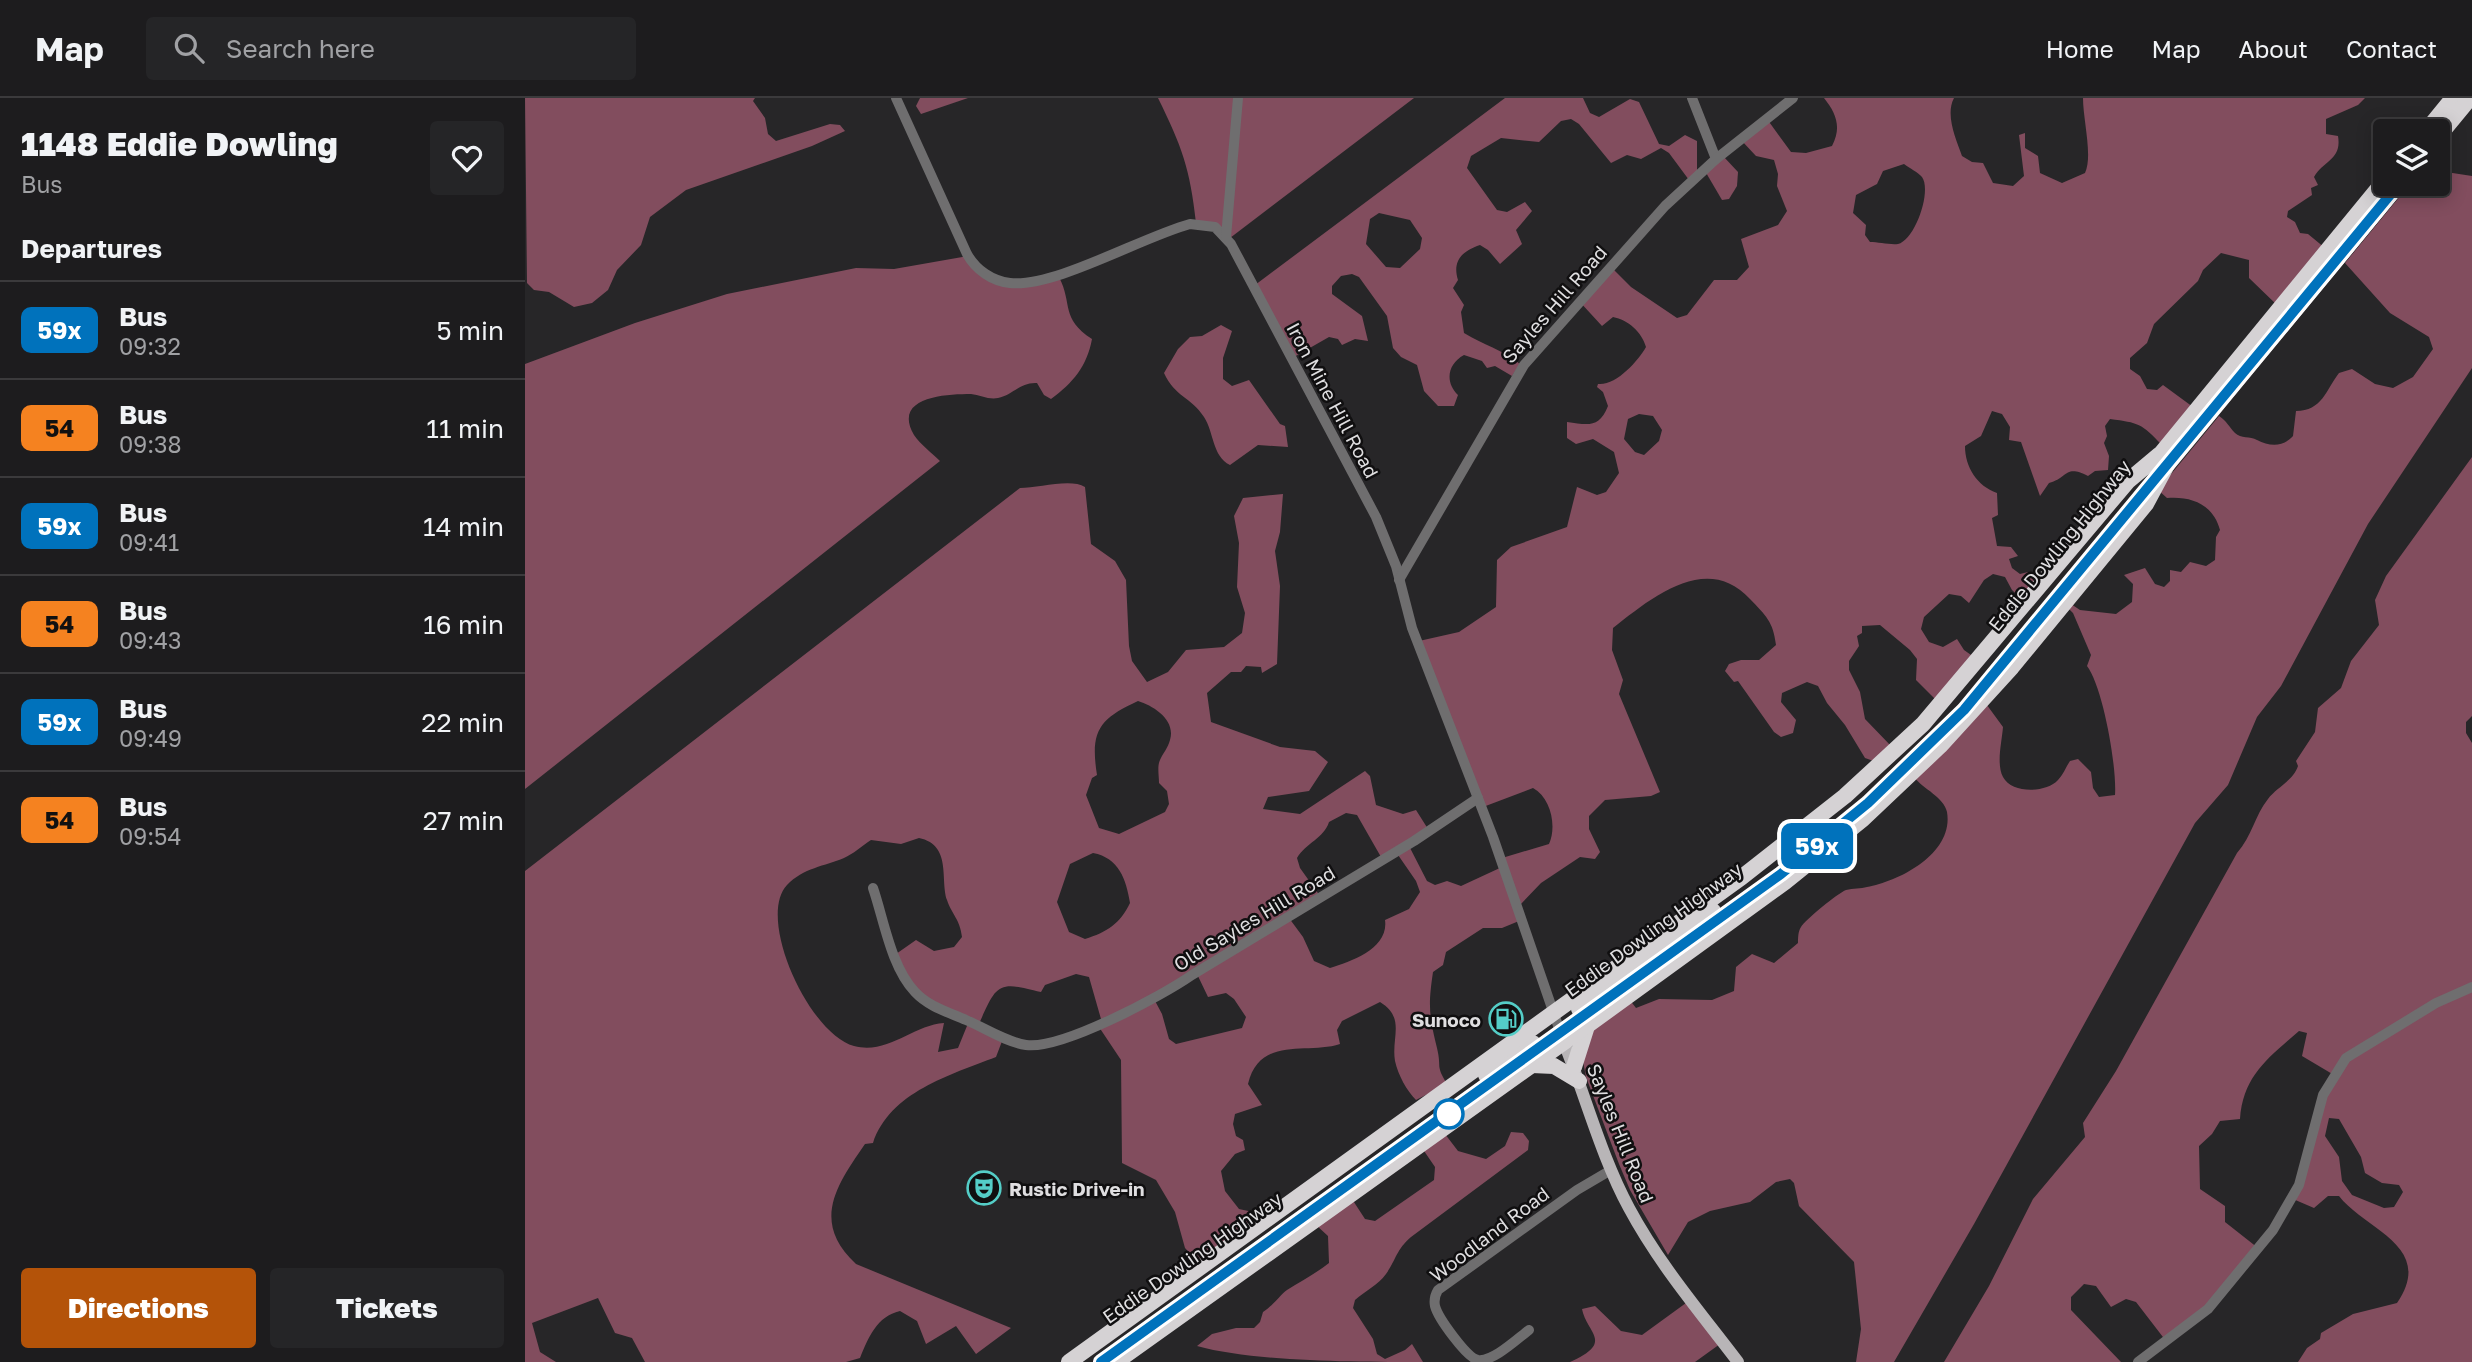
<!DOCTYPE html>
<html lang="en">
<head>
<meta charset="utf-8">
<style>
	body { margin:0; font-family:"Golos Text",sans-serif; background:#252527; color:#f1f3f6; height:100vh; display:flex; flex-direction:column; font-size:26px; white-space:nowrap }
	* { box-sizing:border-box; margin:0 }
	p { font-size:23px; color:#a0a1a4 }
	.icon { flex:none; width:38px; height:38px; fill:none; stroke:currentColor; stroke-width:2; stroke-linecap:round; stroke-linejoin:round }
	.map { position:relative; flex:1; overflow:hidden }
	.side { display:flex; flex-direction:column; background:#1d1c1e; width:525px }
	.side>* { flex:none }
	.badge { padding:0 14px; border-radius:10px; font-size:24px; line-height:46px }
	.fabs { position:absolute; left:1848px; top:21px; display:grid; gap:14px }
	.fabs a { display:grid; place-items:center; width:77px; height:77px; border-radius:7px; background:#1d1c1e; box-shadow:0 4px 18px #0003,0 0 0 2px #3b3a3c; font-size:35px }
	.map>.badge { position:absolute; translate:-50% -50%; box-shadow:0 0 0 4px #fff }
	h2 { padding:0 21px; font-size:26px; line-height:63px }
	.round { display:grid; place-items:center; flex:none; width:74px; height:74px; border-radius:7px; background:#252527 }
	.head { display:flex; align-items:center; justify-content:space-between; height:119px; padding:0 21px }
	h1 { font-size:33px; font-weight:800; line-height:52px }
	.button { display:flex; gap:14px; margin-top:auto; padding:14px 21px }
	.button a { flex:1; height:80px; border-radius:7px; background:#b45309; color:#fff; font-size:28px; font-weight:800; line-height:80px; text-align:center }
	.button a+a { background:#252527; color:#f1f3f6 }
	ul { padding:0; list-style:none }
	li { display:flex; align-items:center; gap:21px; height:98px; padding:0 21px; border-top:2px solid #3b3a3c }
	li div { flex:1 }
	li b { display:block; font-size:26px }
	li em { font-style:normal }
	li .badge { min-width:77px; font-weight:700; text-align:center }
	header { display:flex; align-items:center; gap:42px; box-sizing:border-box; height:98px; padding:0 35px; background:#1d1c1e; border-bottom:2px solid #3b3a3c }
	header strong { font-size:33px }
	nav { display:flex; gap:38px; margin-inline-start:auto; font-size:24px }
	.search { width:490px; height:63px; background:#252527; display:flex; align-items:center; gap:18px; box-sizing:border-box; padding:0 24px; border-radius:7px; color:#a0a1a4; font-size:26px }
	main { display:flex; flex:1; min-height:0 }
	.map>svg:first-child { display:block }
	.forest { fill:#824d5e; fill-rule:evenodd }
	.lines { fill:none; stroke-linecap:round; stroke-linejoin:round }
	.minor { stroke:#6f6e6f; stroke-width:10 }
	.major { stroke:#b8b5b7; stroke-width:12 }
	.highway { stroke:#d5d2d4; stroke-width:16 }
	.highway-bridge { stroke:#d5d2d4; stroke-width:16 }
	.line-casing { stroke:#fff; stroke-width:16 }
	.line { stroke:#0072bc; stroke-width:10 }
	.stop-dot { fill:#fff; stroke:#0072bc; stroke-width:3.5 }
	.labels { text-anchor:middle; dominant-baseline:central; stroke-width:5; stroke-linejoin:round; paint-order:stroke }
	.street-label { font-size:19px; fill:#dfdee0; stroke:#100f10 }
	.poi-label { font-size:19px; font-weight:bold; fill:#dfdee0; stroke:#100f10; text-anchor:end }
</style>
</head>
<body>
<header>
<strong>Map</strong>
<div class="search"><svg class="icon" aria-label="search" viewBox="0 0 24 24"><circle cx="10" cy="10" r="6"/><path d="M15 15l6 6"/></svg>Search here</div>
<nav><a>Home</a><a>Map</a><a>About</a><a>Contact</a></nav>
</header>
<main>
<section class="side">
<div class="head"><div><h1>1148 Eddie Dowling</h1><p>Bus</p></div><a class="round"><svg class="icon" aria-label="heart" viewBox="0 0 24 24"><path d="M12 20l-8-8c-3-5 5-10 8-4 3-6 11-1 8 4z"/></svg></a></div>
<h2>Departures</h2>
<ul>
<li><span class="badge" style="background:#0072bc;color:#fff">59x</span><div><b>Bus</b><p>09:32</p></div><em>5 min</em></li>
<li><span class="badge" style="background:#f58220;color:#111">54</span><div><b>Bus</b><p>09:38</p></div><em>11 min</em></li>
<li><span class="badge" style="background:#0072bc;color:#fff">59x</span><div><b>Bus</b><p>09:41</p></div><em>14 min</em></li>
<li><span class="badge" style="background:#f58220;color:#111">54</span><div><b>Bus</b><p>09:43</p></div><em>16 min</em></li>
<li><span class="badge" style="background:#0072bc;color:#fff">59x</span><div><b>Bus</b><p>09:49</p></div><em>22 min</em></li>
<li><span class="badge" style="background:#f58220;color:#111">54</span><div><b>Bus</b><p>09:54</p></div><em>27 min</em></li>
</ul>
<div class="button"><a>Directions</a><a>Tickets</a></div>
</section>
<div class="map">
<svg width="1947" height="1264" viewBox="0 0 1947 1264">
	<rect width="100%" height="100%" fill="#272628"/>
	<g class="forest">
		<path d="M 0,0 L 230,0 L 228,3 L 240,20 L 243,36 L 251,43 L 305,26 L 315,27 L 320,33 L 287,48 L 161,92 L 125,119 L 116,147 L 92,172 L 83,192 L 67,205 L 49,209 L 24,194 L 9,192 L 2,185 Z"/>
		<path d="M 395,0 L 473,0 L 443,0 L 396,16 L 391,8 Z"/>
		<path d="M 633,0 L 889,0 L 705,140 L 671,125 C 665,70 657,49 633,0 Z"/>
		<path d="M 980,0 L 1058,0 L 1065,15 L 1074,19 L 1105,1 L 1114,4 L 1134,46 L 1144,48 L 1160,37 L 1172,43 L 1172,80 L 1164,82 L 1144,55 L 1136,50 L 1116,61 L 1102,57 L 1086,65 L 1054,26 L 1046,21 L 1036,23 L 1014,44 L 976,40 L 946,58 L 942,70 L 972,112 L 982,114 L 1000,104 L 1007,113 L 991,132 L 997,146 L 975,166 L 963,152 L 955,147 C 937,153 927,163 933,182 L 928,190 L 939,207 L 936,214 L 939,235 C 959,247 978,252 995,266 L 987,278 L 970,268 L 962,270 L 957,263 L 939,257 C 922,266 920,285 933,297 L 929,308 L 913,308 L 899,293 L 892,267 L 876,259 L 868,250 L 862,218 L 834,179 L 827,176 L 816,178 L 807,188 L 807,196 L 837,218 L 843,243 L 830,241 L 817,247 L 813,241 L 804,239 L 769,259 L 730,187 ZM 854,115 L 885,122 L 897,140 L 895,151 L 875,170 L 861,169 L 841,146 L 845,121 Z"/>
		<path d="M 1299,0 L 1429,0 C 1420,17 1431,41 1437,58 L 1447,64 L 1458,65 L 1468,85 L 1488,88 L 1499,78 L 1494,37 L 1500,35 L 1500,50 L 1513,58 L 1515,75 L 1537,85 L 1560,75 C 1568,58 1558,22 1558,0 L 1840,0 L 1833,7 L 1801,21 L 1801,36 L 1813,38 C 1817,62 1799,62 1789,79 L 1793,87 L 1786,90 L 1787,97 L 1763,113 L 1762,119 L 1770,124 L 1775,135 L 1783,136 L 1800,150 L 1753,208 L 1724,180 L 1724,162 L 1696,155 L 1678,172 L 1673,183 L 1629,226 L 1622,245 L 1605,260 L 1605,271 L 1615,278 L 1622,291 L 1632,292 L 1638,287 L 1668,309 L 1637,347 C 1616,325 1614,325 1585,321 L 1580,328 L 1582,338 L 1579,345 L 1584,358 L 1583,372 L 1570,373 L 1563,378 C 1540,366 1543,380 1524,385 L 1515,398 L 1496,344 L 1484,342 L 1485,329 L 1477,316 L 1467,313 L 1456,338 L 1440,348 C 1440,369 1452,388 1472,395 L 1473,417 L 1467,420 L 1472,448 L 1486,449 L 1493,458 L 1484,461 L 1487,470 L 1495,476 L 1503,474 L 1519,490 L 1504,508 L 1487,492 L 1480,479 L 1468,476 L 1459,482 L 1444,505 L 1436,498 L 1424,496 L 1399,519 L 1396,531 L 1404,544 L 1418,549 L 1432,541 L 1439,552 L 1456,564 L 1417,608 L 1391,582 L 1392,561 L 1385,552 L 1355,527 L 1337,528 L 1337,535 L 1332,538 L 1334,548 L 1324,563 L 1324,572 L 1335,594 L 1340,621 L 1367,649 L 1357,666 L 1340,660 L 1320,627 L 1302,605 L 1293,588 L 1282,584 L 1257,595 L 1256,604 L 1271,622 L 1268,635 L 1256,639 L 1249,634 L 1213,583 L 1209,584 L 1200,573 L 1204,566 L 1216,562 L 1234,562 L 1251,547 C 1248,523 1241,518 1225,501 C 1182,454 1127,499 1088,530 L 1087,552 L 1098,582 L 1094,596 L 1135,694 L 1126,698 L 1080,702 L 1064,718 L 1064,731 L 1075,754 L 1070,761 L 1055,759 L 1016,785 L 995,807 L 994,823 L 977,830 L 958,830 L 921,854 L 918,867 L 908,874 C 903,908 904,917 912,950 C 917,971 910,966 922,986 L 891,1002 C 882,993 873,977 870,963 C 866,939 881,920 855,904 L 817,923 L 812,932 L 815,946 C 782,957 735,937 723,986 L 737,1007 L 710,1016 L 708,1026 L 711,1038 L 718,1042 L 720,1052 L 710,1056 L 696,1073 L 700,1093 L 714,1111 L 737,1116 L 672,1163 L 660,1150 L 650,1114 L 631,1082 L 597,1065 L 596,962 L 572,926 L 576,921 L 564,879 L 551,876 L 520,887 L 516,894 C 473,883 472,885 454,926 L 479,938 L 471,959 C 425,977 365,994 348,1045 L 340,1046 C 311,1088 286,1124 331,1166 L 486,1230 L 451,1256 L 431,1228 L 401,1246 L 392,1223 L 375,1213 C 352,1218 343,1240 335,1260 L 321,1264 L 120,1264 L 107,1240 L 90,1235 L 73,1200 L 7,1225 L 15,1254 L 31,1264 L 0,1264 L 0,773 L 495,390 C 513,390 546,380 560,389 L 566,446 L 590,463 L 601,482 L 604,548 L 607,563 L 622,584 L 643,574 L 661,552 L 699,549 L 717,535 L 720,515 L 712,489 L 714,445 L 709,418 L 718,400 L 758,396 L 755,434 L 750,453 L 755,488 L 752,566 L 737,575 L 736,569 L 721,568 L 716,574 L 706,574 L 682,595 L 686,624 L 755,649 L 790,653 L 803,664 L 784,693 L 743,699 L 738,711 L 775,716 L 840,673 L 845,678 L 851,707 L 878,716 L 891,712 L 903,731 L 883,746 L 902,783 L 910,787 L 922,783 L 936,788 L 977,769 L 977,760 L 1024,746 C 1032,728 1026,700 1008,690 L 958,709 L 894,543 L 934,534 L 971,509 L 972,462 L 986,449 L 1042,429 L 1052,389 L 1072,397 L 1081,394 L 1094,375 L 1089,354 L 1068,341 L 1051,346 L 1042,340 L 1042,324 C 1064,327 1074,330 1083,308 L 1078,294 L 1072,289 L 1073,286 C 1091,288 1113,263 1121,249 C 1117,234 1103,222 1088,219 L 1077,228 L 1054,203 L 1087,170 L 1106,189 L 1152,220 L 1162,217 L 1189,182 L 1212,182 L 1224,169 L 1216,141 L 1253,127 L 1262,113 L 1252,88 L 1253,76 L 1249,62 L 1231,58 L 1216,42 L 1242,21 L 1266,54 L 1281,55 L 1307,48 C 1317,29 1311,15 1299,0 ZM 1379,66 C 1384,70 1393,74 1397,79 C 1407,93 1390,142 1373,146 C 1365,147 1353,144 1345,144 L 1340,137 L 1341,127 L 1328,115 L 1331,97 L 1352,86 L 1358,73 ZM 1114,316 L 1128,318 L 1137,332 L 1134,343 L 1119,357 L 1110,354 L 1099,341 L 1103,321 ZM 613,603 C 629,608 651,622 645,642 C 643,650 638,655 635,662 C 632,668 634,678 634,685 L 642,693 L 644,706 L 640,714 L 594,736 L 574,730 L 561,697 L 567,680 L 572,677 C 565,633 574,621 613,603 ZM 821,715 L 832,717 L 856,759 L 871,754 L 891,783 L 895,794 L 884,811 L 860,822 C 864,850 827,863 805,870 L 789,863 L 778,839 L 764,820 L 795,798 L 775,770 L 772,760 C 781,745 799,740 804,724 ZM 394,740 C 427,747 415,781 422,802 C 427,817 435,821 437,839 L 429,849 L 409,853 L 391,842 L 371,856 L 394,897 L 444,923 L 433,950 L 413,954 L 419,925 C 388,927 363,957 329,948 C 284,936 231,820 262,787 C 278,770 300,768 319,760 C 328,756 337,748 346,742 L 376,746 ZM 568,755 C 594,760 601,781 605,805 C 595,826 582,834 560,841 L 544,834 L 532,804 L 545,766 ZM 672,876 L 683,899 L 701,895 L 709,901 L 721,919 L 717,930 L 651,946 L 644,941 L 637,916 L 629,901 Z"/>
		<path d="M 1198,58 L 1213,74 L 1212,88 L 1204,101 L 1197,102 L 1180,73 Z"/>
		<path d="M 1913,66 L 1921,74 L 1947,78 L 1947,270 L 1843,426 L 1756,588 L 1732,619 L 1703,687 L 1670,725 L 1449,1126 L 1369,1264 L 1331,1264 L 1336,1231 L 1329,1164 L 1274,1108 L 1269,1085 L 1265,1081 L 1251,1084 L 1225,1104 L 1185,1113 L 1163,1124 L 1143,1157 L 1105,1092 L 1094,1066 L 1061,979 L 1058,963 L 1061,939 L 1104,901 L 1111,910 L 1134,901 L 1187,902 L 1209,893 L 1211,869 L 1227,856 L 1249,865 L 1273,845 C 1273,841 1273,833 1276,829 C 1280,822 1313,795 1321,792 C 1328,790 1336,791 1342,789 C 1375,783 1429,755 1422,714 C 1419,699 1398,691 1389,679 L 1459,603 L 1478,629 C 1477,643 1471,666 1478,679 C 1487,696 1521,695 1533,682 C 1538,677 1541,669 1545,663 L 1553,661 L 1566,674 L 1568,690 L 1574,699 L 1590,697 C 1592,669 1578,589 1562,568 L 1566,557 L 1548,515 L 1538,505 L 1540,502 L 1555,512 L 1591,516 L 1607,504 L 1608,486 L 1599,477 L 1620,470 L 1630,486 L 1639,489 L 1645,483 L 1645,472 L 1656,474 L 1665,464 L 1681,468 L 1690,462 L 1691,439 L 1695,432 C 1688,406 1666,398 1642,400 L 1633,392 L 1694,318 C 1702,323 1704,329 1710,335 C 1716,341 1725,338 1732,342 C 1744,348 1757,350 1768,338 L 1771,313 C 1797,313 1801,292 1814,275 L 1827,271 L 1850,286 L 1868,290 L 1888,279 L 1908,251 L 1904,239 L 1865,215 L 1820,165 L 1885,86 L 1913,86 Z"/>
		<path d="M 443,158 L 479,184 L 534,179 C 548,206 535,220 567,241 C 562,268 548,285 526,301 L 519,297 L 512,285 C 495,284 488,297 473,300 C 464,302 455,297 446,296 C 420,296 367,299 389,337 C 396,347 407,355 415,363 L 0,691 L 0,266 L 110,225 L 202,196 L 331,170 L 369,171 Z"/>
		<path d="M 696,227 L 707,233 L 698,260 L 698,281 L 707,288 L 724,282 L 755,326 L 760,328 L 763,349 L 733,347 L 705,367 C 687,358 689,334 679,319 C 666,299 650,299 639,275 L 653,251 L 665,239 L 677,238 Z"/>
		<path d="M 1947,359 L 1947,618 L 1941,624 L 1941,635 L 1947,645 L 1947,1264 L 1773,1264 L 1782,1250 L 1795,1241 L 1796,1235 L 1828,1216 L 1872,1205 C 1911,1148 1840,1132 1814,1098 L 1803,1098 L 1789,1110 L 1768,1101 L 1809,977 L 1777,958 L 1782,935 L 1774,933 C 1743,960 1718,978 1715,1021 L 1695,1023 L 1687,1036 L 1674,1048 L 1675,1091 L 1700,1108 L 1700,1124 L 1733,1150 L 1693,1200 L 1641,1243 L 1611,1204 L 1601,1201 L 1586,1209 L 1571,1188 L 1559,1186 L 1546,1199 L 1546,1212 L 1596,1264 L 1419,1264 L 1464,1188 L 1508,1101 L 1560,1039 L 1558,1025 L 1591,973 L 1712,755 C 1727,738 1730,717 1743,701 C 1752,689 1768,683 1773,668 L 1771,663 L 1790,634 L 1793,610 L 1816,590 L 1826,563 L 1854,527 L 1850,502 L 1861,478 ZM 1804,1020 L 1814,1021 L 1836,1059 L 1840,1075 L 1857,1085 L 1874,1087 L 1878,1094 L 1869,1109 L 1859,1110 L 1827,1097 L 1817,1083 L 1814,1059 L 1800,1038 Z"/>
		<path d="M 986,1034 L 998,1035 L 1004,1043 L 1003,1052 L 886,1139 C 871,1152 871,1162 861,1176 C 853,1187 840,1193 830,1202 L 828,1210 L 848,1241 L 852,1256 L 860,1261 L 880,1252 L 887,1246 L 898,1264 C 834,1264 729,1264 672,1248 L 687,1236 L 711,1230 L 729,1230 L 735,1224 L 738,1214 C 749,1207 755,1197 762,1192 C 776,1183 790,1176 804,1165 L 803,1138 L 790,1126 L 825,1098 L 840,1121 L 850,1123 L 909,1082 L 910,1069 L 897,1050 L 920,1036 L 933,1053 L 961,1061 L 980,1048 Z"/>
		<path d="M 1161,1205 L 1195,1246 L 1170,1264 L 1045,1264 C 1090,1244 1062,1236 1057,1211 L 1070,1208 L 1096,1233 L 1117,1237 Z"/>
	</g>
	<g class="lines">
		<g class="minor">
			<path d="M 371,0 L 442,156 C 451,172 467,183 485,185 C 529,190 617,139 665,126 L 690,129 L 706,146 L 851,419 L 871,468 L 887,530 L 968,739 L 1038,942"/>
			<path d="M 1167,0 L 1191,61"/>
			<path d="M 701,139 L 713,0"/>
			<path d="M 874,482 L 999,267 L 1140,108 L 1191,61 L 1268,0"/>
			<path d="M 348,790 C 359,822 366,869 390,894 C 404,909 423,914 441,922 C 460,930 481,944 501,947 C 536,952 637,898 667,877 L 889,743 L 953,700"/>
			<path d="M 1004,1232 C 992,1241 968,1264 953,1262 C 942,1260 913,1220 910,1208 C 909,1203 910,1197 913,1192 L 1052,1092 L 1086,1072"/>
			<path d="M 1613,1264 L 1683,1211 L 1748,1132 L 1774,1087 L 1798,997 L 1821,960 L 1911,905 L 1947,889"/>
		</g>
		<path class="major" d="M 1039,945 C 1061,999 1076,1058 1104,1110 C 1134,1166 1175,1214 1213,1264"/>
		<g class="highway">
			<path d="M 1901,33 L 1928,0"/>
			<path d="M 1913,39 L 1945,0"/>
			<path d="M 1629,364 L 1860,82"/>
			<path d="M 1638,372 L 1874,86"/>
			<path d="M 1054,911 L 1188,813"/>
			<path d="M 1007,967 L 1029,968 L 1054,983"/>
			<path d="M 1049,969 L 1062,928"/>
			<path d="M 961,977 L 1008,945"/>
			<path d="M 544,1264 L 1217,779 L 1320,698 L 1398,626 L 1603,383 L 1634,357"/>
			<path d="M 591,1264 L 1063,927 L 1260,784 L 1338,721 L 1415,648 L 1487,569 L 1621,406 L 1643,365"/>
		</g>
		<path class="highway-bridge" d="M 1013,953 L 1060,919"/>
	</g>
	<g class="lines">
		<defs>
			<path id="line" d="M 576,1264 L 1256,776 L 1343,705 L 1439,612 L 1874,86"/>
		</defs>
		<use href="#line" class="line-casing"/>
		<use href="#line" class="line"/>
	</g>
	<defs>
		<symbol id="fuel-ring" viewBox="-11 -11 22 22"><circle r="9.5" fill="#100f10" stroke="#54cdc7" stroke-width="1.5"/><path d="M-5.5-6h7V0h2V4h1.3V-2.5L3-4.5l.8-.8L6-3V5H2.5V1h-1V6h-7ZM-4.2-4.7v3.2H.2V-4.7Z" fill="#54cdc7"/></symbol>
		<symbol id="theatre-ring" viewBox="-11 -11 22 22"><circle r="9.5" fill="#100f10" stroke="#54cdc7" stroke-width="1.5"/><path d="M-5-5.5Q0-4 5-5.5V0Q5 5 0 6Q-5 5-5 0ZM-3.3-2.5H-1v1.5H-3.3ZM1-2.5H3.3v1.5H1ZM-2.8 1Q0 5.5 2.8 1Z" fill="#54cdc7"/></symbol>
	</defs>
	<g fill-rule="evenodd">
		<use href="#fuel-ring" x="962" y="902" width="38" height="38"/>
		<use href="#theatre-ring" x="440" y="1071" width="38" height="38"/>
	</g>
	<circle class="stop-dot" cx="924" cy="1016" r="14"/>
	<g class="labels">
		<g class="street-label">
			<text transform="translate(1029 206) rotate(-49)">Sayles Hill Road</text>
			<text transform="translate(808 302) rotate(62)">Iron Mine Hill Road</text>
			<text transform="translate(1534 447) rotate(-51)">Eddie Dowling Highway</text>
			<text transform="translate(729 820) rotate(-31)">Old Sayles Hill Road</text>
			<text transform="translate(1128 831) rotate(-36)">Eddie Dowling Highway</text>
			<text transform="translate(1096 1035) rotate(68)">Sayles Hill Road</text>
			<text transform="translate(964 1136) rotate(-37)">Woodland Road</text>
			<text transform="translate(667 1159) rotate(-35)">Eddie Dowling Highway</text>
		</g>
		<g class="poi-label">
			<text x="956" y="921">Sunoco</text>
			<text x="484" y="1090" text-anchor="start">Rustic Drive-in</text>
		</g>
	</g>
</svg>
<div class="fabs">
<a><svg class="icon" aria-label="layers" viewBox="0 0 24 24"><path d="M12 4l9 5-9 5-9-5zM3 14l9 5 9-5"/></svg></a>
</div>
<b class="badge" style="left:1292px;top:748px;background:#0072bc;color:#fff">59x</b>
</div>
</main>
</body>
</html>
